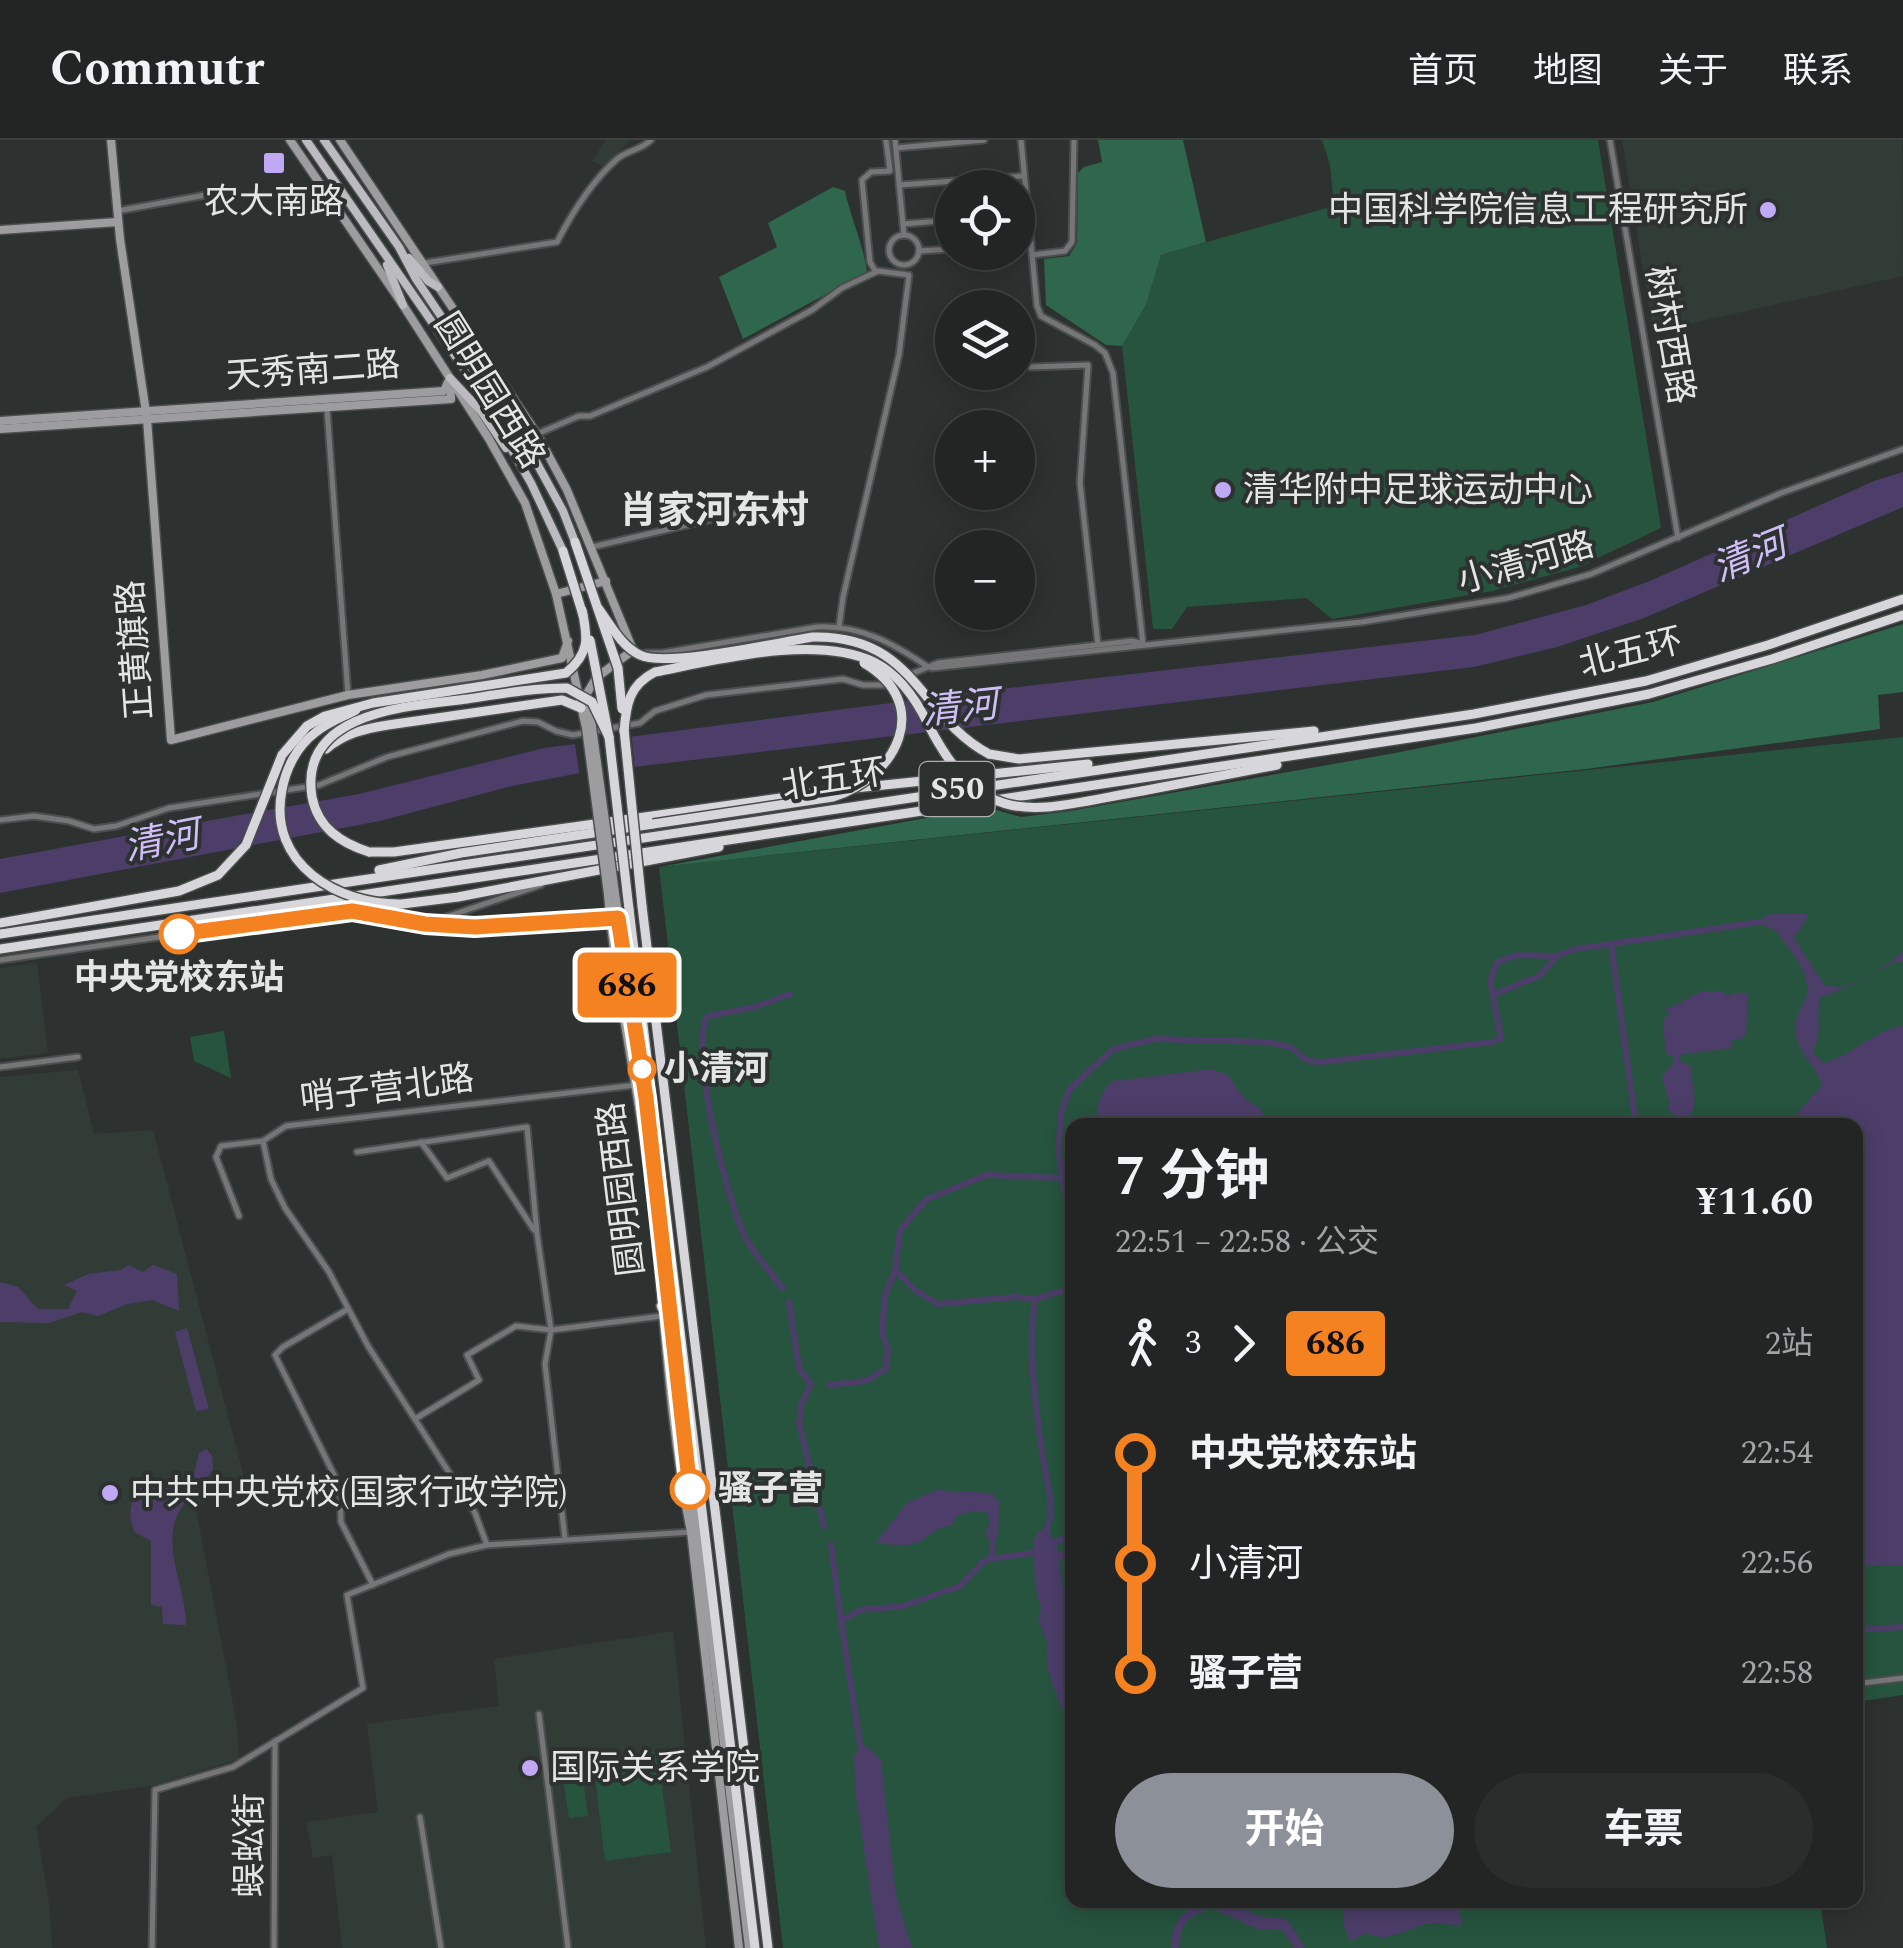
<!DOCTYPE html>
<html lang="zh">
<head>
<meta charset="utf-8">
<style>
	body { margin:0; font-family:Spectral,"Noto Sans SC",serif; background:#2a2d2b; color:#f1f3f6; height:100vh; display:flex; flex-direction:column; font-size:38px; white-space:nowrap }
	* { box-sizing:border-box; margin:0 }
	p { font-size:32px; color:#a2a5a6 }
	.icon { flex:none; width:55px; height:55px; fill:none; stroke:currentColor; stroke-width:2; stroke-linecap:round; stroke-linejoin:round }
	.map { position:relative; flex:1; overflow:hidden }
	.drawer { position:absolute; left:1065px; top:978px; width:798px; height:790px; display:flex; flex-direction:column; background:#222523; border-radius:20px; box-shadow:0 5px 25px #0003,0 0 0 2px #3f4241 }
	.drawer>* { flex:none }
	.badge { padding:0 20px; border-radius:8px; font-size:35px; line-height:65px }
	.controls { position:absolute; left:935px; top:30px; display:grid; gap:20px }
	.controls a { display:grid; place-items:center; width:100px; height:100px; border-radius:50%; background:#222523; box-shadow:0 5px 25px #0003,0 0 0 2px #3f4241; font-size:50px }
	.map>.badge { position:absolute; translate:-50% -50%; box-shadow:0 0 0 5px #fff }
	.legs { display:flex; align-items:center; gap:15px; height:110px; padding:0 50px; font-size:32px }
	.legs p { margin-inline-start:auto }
	.headline { display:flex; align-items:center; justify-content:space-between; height:170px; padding:0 50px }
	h1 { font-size:55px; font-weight:700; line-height:75px }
	.primary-button { display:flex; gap:20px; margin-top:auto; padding:20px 50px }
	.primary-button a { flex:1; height:115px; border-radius:60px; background:#8c9099; color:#fff; font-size:40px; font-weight:700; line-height:115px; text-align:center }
	.primary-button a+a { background:#2a2d2b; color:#f1f3f6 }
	ul { padding:0 50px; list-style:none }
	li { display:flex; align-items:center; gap:35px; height:110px; font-size:38px }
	li i { display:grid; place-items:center; width:15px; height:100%; margin:0 12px; background:currentColor }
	li i::after { content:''; width:25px; height:25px; margin:-12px; border:8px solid; border-radius:50%; background:#222523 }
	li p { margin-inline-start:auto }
	li:first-child i { background:linear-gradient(#0000 50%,currentColor 0) }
	li:last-child i { background:linear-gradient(currentColor 50%,#0000 0) }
	header { display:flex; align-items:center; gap:60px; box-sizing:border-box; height:140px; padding:0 50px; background:#222523; border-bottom:2px solid #3f4241 }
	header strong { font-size:48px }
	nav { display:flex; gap:55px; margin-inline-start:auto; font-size:35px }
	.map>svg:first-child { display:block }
	.built { fill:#323c37 }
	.green { fill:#26543f }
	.forest { fill:#2e664e }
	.water { fill:#4c3e69 }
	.pier { fill:#2d312f }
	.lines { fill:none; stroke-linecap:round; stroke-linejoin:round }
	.canal { stroke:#4c3e69; stroke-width:6 }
	.street-casing { stroke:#4a4e4c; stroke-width:9 }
	.secondary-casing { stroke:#4a4e4c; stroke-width:11 }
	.primary-casing { stroke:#4a4e4c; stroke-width:11 }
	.highway-casing { stroke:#4a4e4c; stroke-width:12 }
	.street { stroke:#767678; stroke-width:5 }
	.secondary { stroke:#9d9da0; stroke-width:8 }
	.primary { stroke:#bcbbbf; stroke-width:8 }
	.highway { stroke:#d7d6db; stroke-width:9 }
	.secondary-bridge-casing { stroke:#4a4e4c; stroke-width:11; stroke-linecap:butt }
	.highway-bridge-casing { stroke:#4a4e4c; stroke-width:12; stroke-linecap:butt }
	.secondary-bridge { stroke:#9d9da0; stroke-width:8 }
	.highway-bridge { stroke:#d7d6db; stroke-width:9 }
	.line-1-casing { stroke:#fff; stroke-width:22 }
	.line-1 { stroke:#f58220; stroke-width:15 }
	.poi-dot { fill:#bfa8f4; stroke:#2d312f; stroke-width:4 }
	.stop-1-dot { fill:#fff; stroke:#f58220; stroke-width:5 }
	.labels { text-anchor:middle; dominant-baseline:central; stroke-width:8; stroke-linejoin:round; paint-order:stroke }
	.shield { fill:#2d312f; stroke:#acb0ae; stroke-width:2.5 }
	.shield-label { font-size:32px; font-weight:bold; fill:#e3e6e4 }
	.poi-label { font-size:35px; fill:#e3e6e4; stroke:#2d312f; text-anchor:start }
	.street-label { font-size:35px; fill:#e3e6e4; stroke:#2d312f }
	.stop-label { font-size:35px; font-weight:bold; fill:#e3e6e4; stroke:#2d312f; text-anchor:start }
	.neighbourhood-label { font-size:38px; font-weight:bold; fill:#e3e6e4; stroke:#2d312f }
	.water-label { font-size:38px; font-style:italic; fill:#cfbef8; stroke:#2d312f }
</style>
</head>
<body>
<header>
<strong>Commutr</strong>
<nav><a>首页</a><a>地图</a><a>关于</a><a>联系</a></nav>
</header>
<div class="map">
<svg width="1903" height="1808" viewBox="0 0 1903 1808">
	<rect width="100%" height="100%" fill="#2d312f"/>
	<g class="built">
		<path d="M 606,0 L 631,0 L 604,27 L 592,21 Z"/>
		<path d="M 1622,0 L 1902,0 L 1903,136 L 1653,192 Z"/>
		<path d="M 37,823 L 48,913 L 0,919 L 0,828 Z"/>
		<path d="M 78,930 L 94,994 L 153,990 L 244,1337 L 196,1369 L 237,1585 L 239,1619 L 151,1646 L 67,1658 L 36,1687 L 49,1762 L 52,1808 L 0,1808 L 0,937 Z"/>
		<path d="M 673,1491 L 706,1808 L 342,1808 L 332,1715 L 313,1718 L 306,1682 L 378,1672 L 367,1584 L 499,1566 L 494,1519 Z"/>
	</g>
	<g class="green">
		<path d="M 1322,0 L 1598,0 L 1661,388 L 1579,427 L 1492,451 L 1332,479 L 1306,458 L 1187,467 L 1172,489 L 1153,489 L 1122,206 L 1146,165 L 1161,115 L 1334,66 L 1330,25 Z"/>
		<path d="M 1903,597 L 1903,1555 L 1855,1562 L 1855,985 L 1072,985 L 1072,1760 L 1820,1760 L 1827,1808 L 783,1808 L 659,727 Z"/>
		<path d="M 224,891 L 231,938 L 194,921 L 190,897 Z"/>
		<path d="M 579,1609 L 588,1676 L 569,1678 L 559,1612 Z"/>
		<path d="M 657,1611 L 671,1712 L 605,1721 L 593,1619 Z"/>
	</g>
	<g class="forest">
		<path d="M 1098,0 L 1183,0 L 1206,102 L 1161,115 L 1146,165 L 1122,206 L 1106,205 L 1046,165 L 1044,119 L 1069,116 L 1077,103 L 1078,33 L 1084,27 L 1102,22 Z"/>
		<path d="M 833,47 L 845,51 C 851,79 863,103 867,132 L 743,199 L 719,137 L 777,107 L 768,83 Z"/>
		<path d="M 1903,484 L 1903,552 L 1878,555 L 1880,589 L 1586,629 L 659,727 L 986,667 L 1021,677 L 1070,671 L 1395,613 L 1653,562 Z"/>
	</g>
	<g class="water">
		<path d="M 1903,332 L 1903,367 L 1644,478 L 1557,507 L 1474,527 L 575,634 L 512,646 L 380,681 L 0,753 L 0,719 L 152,691 L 156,694 L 199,686 L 201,682 L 359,654 L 544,608 L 983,551 L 1475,495 L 1586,465 L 1650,441 L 1874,341 Z"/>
		<path d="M 1790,773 L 1806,774 L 1808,777 L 1794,798 L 1825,846 L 1842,847 L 1870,837 L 1903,812 L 1903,822 L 1895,821 L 1870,837 L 1820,858 C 1816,877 1823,896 1812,912 L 1824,923 C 1853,915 1874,890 1903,886 L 1903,1425 L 1855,1425 L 1855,985 L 1787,985 L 1822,945 C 1816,925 1796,912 1795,889 C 1795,875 1805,864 1807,852 C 1810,831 1786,805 1775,790 L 1766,787 L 1766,775 Z"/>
		<path d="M 1704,851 L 1722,851 L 1729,856 L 1732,853 L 1748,853 L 1746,894 L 1742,899 L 1732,899 L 1732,908 L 1679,915 L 1679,921 L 1690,925 L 1692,930 C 1691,956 1704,966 1679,985 L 1678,976 L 1668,971 L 1669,962 L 1662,937 L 1673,922 L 1673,915 L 1667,916 L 1663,887 L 1665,876 L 1669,875 L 1666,868 C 1686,863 1687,856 1704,851 Z"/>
		<path d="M 1212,929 L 1228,935 L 1244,958 L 1260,969 L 1269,985 L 1098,985 C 1095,967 1100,955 1111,941 Z"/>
		<path d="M 129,1125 L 143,1132 L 153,1125 L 177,1134 L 179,1171 L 152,1160 L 127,1164 L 98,1176 L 82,1172 L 49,1183 L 0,1182 L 0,1142 L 18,1147 L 38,1169 L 68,1169 L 77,1151 L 64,1145 L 88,1134 L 121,1130 Z"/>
		<path d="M 187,1188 L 209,1269 L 196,1271 L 175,1192 Z"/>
		<path d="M 206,1309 L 212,1315 L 213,1329 C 202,1347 182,1359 175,1381 C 165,1416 186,1450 186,1485 L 163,1484 L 162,1467 L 151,1465 L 151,1401 L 134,1392 L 130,1375 L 133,1354 L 149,1340 L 164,1337 L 176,1344 L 183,1355 L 194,1334 L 199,1313 Z"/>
		<path d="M 936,1350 L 991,1353 L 999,1361 L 998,1398 L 985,1398 L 989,1382 L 988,1373 L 972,1371 L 957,1376 L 952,1385 C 932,1389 936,1392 921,1401 C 907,1408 890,1405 876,1402 L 907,1363 Z"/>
		<path d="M 1050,1390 L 1051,1399 L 1072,1393 L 1072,1401 L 1057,1403 L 1058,1412 L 1072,1410 L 1072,1418 L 1059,1420 L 1062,1446 L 1070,1445 L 1068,1428 L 1072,1427 L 1072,1572 L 1062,1569 L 1048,1531 L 1047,1502 L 1038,1480 L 1041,1469 L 1035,1445 L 1033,1403 L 1038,1391 Z"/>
		<path d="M 860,1605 L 869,1608 L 881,1620 L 896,1755 L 912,1808 L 879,1808 L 856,1657 L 854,1617 Z"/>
		<path d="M 1199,1760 L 1218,1760 L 1225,1766 L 1232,1764 L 1259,1776 L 1287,1779 L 1305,1808 L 1295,1808 L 1282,1790 L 1258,1789 L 1211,1768 C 1186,1778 1182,1781 1179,1808 L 1171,1808 C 1171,1780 1183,1776 1199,1760 Z"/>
		<path d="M 1343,1760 L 1458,1760 L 1462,1785 C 1453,1786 1447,1783 1437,1783 C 1410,1783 1391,1806 1366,1793 L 1351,1801 L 1344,1787 Z"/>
	</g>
	<path class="pier" d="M 631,590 L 635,631 L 580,638 L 574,598 Z"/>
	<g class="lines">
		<g class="canal">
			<path d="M 1493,855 L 1490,841 L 1497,822 L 1517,815 L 1556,816"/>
			<path d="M 1636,985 L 1611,804 L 1766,781"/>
			<path d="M 1072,1095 L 1058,1011 L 1061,974 L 1069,950 L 1113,909 L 1155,899 L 1268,902 L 1290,907 L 1308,921 L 1322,922 L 1492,902 L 1501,899 L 1493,855 L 1539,836 L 1557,816 L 1575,809 L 1611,804"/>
			<path d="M 895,1130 L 915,1150 L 938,1164 L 1015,1157 L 1035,1159 L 1072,1148"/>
			<path d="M 782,1148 C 770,1131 755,1115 745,1097 C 728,1063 687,905 708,876 L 755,867 L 790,854"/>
			<path d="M 1035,1159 C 1029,1200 1033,1241 1038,1283 C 1040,1298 1042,1314 1045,1329 C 1049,1356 1057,1371 1043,1397"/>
			<path d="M 789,1162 L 799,1228 L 811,1245 L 802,1262 L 799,1283 L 824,1386"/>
			<path d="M 829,1245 L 865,1241 L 886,1229 L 888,1210 L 882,1192 L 885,1156 L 895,1130 L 900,1090 L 927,1059 L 987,1035 L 1061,1038"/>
			<path d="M 992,1398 L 993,1418"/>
			<path d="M 831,1405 L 841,1481 L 860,1470 L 903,1466 L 960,1446 L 985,1420 L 1038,1412"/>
			<path d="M 841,1481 L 860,1605"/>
			<path d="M 1855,1490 L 1903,1487"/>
		</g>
		<defs>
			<g id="street">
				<path d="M 895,0 L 904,95"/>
				<path d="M 1021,0 L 1037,166 L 1041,176 L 1095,205 L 1105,213 L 1113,233 L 1143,504"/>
				<path d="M 1610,0 L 1678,398"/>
				<path d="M 896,8 L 984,0"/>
				<path d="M 899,45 L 1024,36"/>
				<path d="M 117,71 L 211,54"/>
				<path d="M 1018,75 L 1028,74"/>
				<path d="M 903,84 L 952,80"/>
				<circle cx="904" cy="110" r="15"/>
				<path d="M 1018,107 L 1031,106"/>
				<path d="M 919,111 L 952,109"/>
				<path d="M 1032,115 L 1065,111 L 1072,102 L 1074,0"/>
				<path d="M 425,123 L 557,102 C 572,73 592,41 617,19 C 628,10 641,10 651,0"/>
				<path d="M 876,132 L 870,122 L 862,40 L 871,32 L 890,31 L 886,0"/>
				<path d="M 1030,227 L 1088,225 L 1080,343 L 1098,505"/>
				<path d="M 327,269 L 348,555"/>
				<path d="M 537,294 L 579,276 L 590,276 L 707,227 L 812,170 L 842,148 L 878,131 L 909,135 L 899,215 L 843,457 L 839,487"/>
				<path d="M 592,407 L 760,368"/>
				<path d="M 646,513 L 662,513 L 817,487 C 860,485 893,503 928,527"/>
				<path d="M 932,528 L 1362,482 L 1508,458 L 1591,434 L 1781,353 L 1903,309"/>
				<path d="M 0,680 L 34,676 L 69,681 L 94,689 L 116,686 L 169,668 L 319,645 L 387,617 L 523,581 L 538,582 L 556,591 L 573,595 L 640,583 L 655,571 L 706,555 L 843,539 L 863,545 L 884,545 L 938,523 L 1132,501 L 1143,504"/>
				<path d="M 428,783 L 541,745"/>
				<path d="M 0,820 L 332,772 C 371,770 409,783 447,786 C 501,790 557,782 610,779"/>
				<path d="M 0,927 L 78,917"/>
				<path d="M 263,1001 L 271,1039 L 285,1068 L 329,1132 L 368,1206 L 475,1373 L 487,1405"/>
				<path d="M 421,1002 L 447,1038 L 489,1021 L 534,1090"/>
				<path d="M 357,1012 L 527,987 L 537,1094 L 551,1190 L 545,1224 L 565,1399"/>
				<path d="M 239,1076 L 216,1017 L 221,1006 L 263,1001 L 286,986 L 636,945"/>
				<path d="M 348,1169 L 283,1207 L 275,1215 L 340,1347 L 341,1382 L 373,1445"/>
				<path d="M 415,1279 L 479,1240 L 467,1215 L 516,1186 L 551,1190 L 662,1176"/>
				<path d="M 1855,1544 L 1903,1538"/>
				<path d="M 539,1574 L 568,1808"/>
				<path d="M 420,1677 L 441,1808"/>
				<path d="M 152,1808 L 155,1650 L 233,1627 L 363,1548 L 347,1455 L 449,1414 L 487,1405 L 691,1392"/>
				<path d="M 274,1808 L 275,1601"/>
			</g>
			<g id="secondary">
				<path d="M 111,0 L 120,99 L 147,279 L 171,600 L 348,555 L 482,535 L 562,518 L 568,501"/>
				<path d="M 290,0 L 403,165 L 489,299 L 525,363 L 556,454 L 586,588"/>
				<path d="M 340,0 L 537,294 L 567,350 L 633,510 L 596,538 L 586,555 L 592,587"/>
				<path d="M 0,90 L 118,82"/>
				<path d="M 0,281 L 444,251 L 448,242"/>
				<path d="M 0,289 L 451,259 L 450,240"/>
				<path d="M 556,454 L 606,441"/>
				<path d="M 615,753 L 646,958 L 686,1333 L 697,1384 L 749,1808"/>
				<path d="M 608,754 C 616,853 639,951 651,1050 C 664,1164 668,1279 691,1392 L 739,1808"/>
			</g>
			<g id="primary">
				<path d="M 306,0 L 472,240 L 531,343 L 563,411"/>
				<path d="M 324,0 L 399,107 L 416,139 L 523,298 L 563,371 L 575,402"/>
				<path d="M 409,118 L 428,141 L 438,147"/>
				<path d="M 387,125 L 403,165"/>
				<path d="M 463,182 L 464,194 L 497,247 L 498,256"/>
				<path d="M 450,238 L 481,271 L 506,308"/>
			</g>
			<g id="highway">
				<path d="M 326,609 C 345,593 364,589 388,585 L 562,560 L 581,568"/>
				<path d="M 989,614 L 1019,619 L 1314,591"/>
				<path d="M 1142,651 L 1277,625"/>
				<path d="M 369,712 L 394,712 L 845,649 L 1088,624"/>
				<path d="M 379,730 L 461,713 L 653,684"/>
				<path d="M 402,764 L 458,757 L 719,707"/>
				<path d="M 642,766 L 768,1808"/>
				<path d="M 629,769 L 755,1808"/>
				<path d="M 0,794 L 1474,574 L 1646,541 L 1768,505 L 1903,459"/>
				<path d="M 0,809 L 1476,588 L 1649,554 L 1772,519 L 1903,475"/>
				<path d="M 661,1166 L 677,1194"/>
			</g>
		</defs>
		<use href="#street" class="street-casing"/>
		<use href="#secondary" class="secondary-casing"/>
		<use href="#primary" class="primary-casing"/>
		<use href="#highway" class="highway-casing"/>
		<use href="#street" class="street"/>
		<use href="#secondary" class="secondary"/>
		<use href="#primary" class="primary"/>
		<use href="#highway" class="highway"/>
		<defs>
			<g id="secondary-bridge">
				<path d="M 592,587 L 615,753"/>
				<path d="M 586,588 L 608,754"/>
			</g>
			<g id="highway-bridge">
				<path d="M 575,402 L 618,528 L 622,569"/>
				<path d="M 563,411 L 583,475"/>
				<path d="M 598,468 C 610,484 621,506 640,515 C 666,528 779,502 813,497 C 916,495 918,576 989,614"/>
				<path d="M 590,500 L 609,597 L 629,769"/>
				<path d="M 356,570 C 343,577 328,582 316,592 C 297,606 286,628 282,650 C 267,724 338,765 402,764"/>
				<path d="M 624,589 L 642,766"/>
				<path d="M 624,592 C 626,565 629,545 655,532 C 717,520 815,494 874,522 C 900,535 916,559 928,584 C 985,696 1037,669 1142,651"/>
				<path d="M 653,684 L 833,657 C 897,637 934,564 864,523"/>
				<path d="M 369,712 C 341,703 318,688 312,657 C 298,571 410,566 467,559 C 500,554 533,548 567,548 L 592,562 L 609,597"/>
				<path d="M 0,783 L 179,751 L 218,735 L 246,705 L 282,615 L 307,586 L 325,576 L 373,563 L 566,533 C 590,513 588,498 582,470"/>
			</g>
		</defs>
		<use href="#secondary-bridge" class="secondary-bridge-casing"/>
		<use href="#highway-bridge" class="highway-bridge-casing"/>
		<use href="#secondary-bridge" class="secondary-bridge"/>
		<use href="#highway-bridge" class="highway-bridge"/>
	</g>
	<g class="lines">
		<defs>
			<path id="line-1" d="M 179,794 L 352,771 L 425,784 L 475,787 L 618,778 L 646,958 L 690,1349"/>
		</defs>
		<use href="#line-1" class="line-1-casing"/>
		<use href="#line-1" class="line-1"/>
	</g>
	<g class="poi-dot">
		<rect x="262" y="11" width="24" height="24" rx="5"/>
		<circle cx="1768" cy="70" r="10"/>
		<circle cx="1223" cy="350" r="10"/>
		<circle cx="110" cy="1353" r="10"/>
		<circle cx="530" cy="1628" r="10"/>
	</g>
	<g class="stop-1-dot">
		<circle cx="179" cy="794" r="18"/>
		<circle cx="642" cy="929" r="12"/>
		<circle cx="690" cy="1349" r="18"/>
	</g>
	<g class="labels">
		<rect class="shield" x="919.5" y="622" width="75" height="54" rx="8"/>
		<g class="shield-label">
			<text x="957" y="649">S50</text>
		</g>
		<g class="poi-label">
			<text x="274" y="62" text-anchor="middle">农大南路</text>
			<text x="1748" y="70" text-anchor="end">中国科学院信息工程研究所</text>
			<text x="1243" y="350">清华附中足球运动中心</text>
			<text x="130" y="1353">中共中央党校(国家行政学院)</text>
			<text x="550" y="1628">国际关系学院</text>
		</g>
		<g class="street-label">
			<text transform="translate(1669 195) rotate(80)">树村西路</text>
			<text transform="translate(313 231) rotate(-4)">天秀南二路</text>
			<text transform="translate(489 251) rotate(58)">圆明园西路</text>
			<text transform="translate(1526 423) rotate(-16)">小清河路</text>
			<text transform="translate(136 510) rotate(-94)">正黄旗路</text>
			<text transform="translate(1631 513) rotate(-14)">北五环</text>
			<text transform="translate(834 640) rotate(-9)">北五环</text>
			<text transform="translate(387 949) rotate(-7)">哨子营北路</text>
			<text transform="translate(622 1049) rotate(-97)">圆明园西路</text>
			<text transform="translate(250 1705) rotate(-90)">蜈蚣街</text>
		</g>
		<g class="stop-label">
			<text x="179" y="838" text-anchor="middle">中央党校东站</text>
			<text x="664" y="929">小清河</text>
			<text x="718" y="1349">骚子营</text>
		</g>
		<g class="neighbourhood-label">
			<text x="714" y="372">肖家河东村</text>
		</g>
		<g class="water-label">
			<text transform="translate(1750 417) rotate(-22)">清河</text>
			<text transform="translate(960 569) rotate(-6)">清河</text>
			<text transform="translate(162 702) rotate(-11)">清河</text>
		</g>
	</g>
</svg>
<div class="controls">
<a><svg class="icon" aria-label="locate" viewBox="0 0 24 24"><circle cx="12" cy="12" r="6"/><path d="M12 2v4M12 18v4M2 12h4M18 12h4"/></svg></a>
<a><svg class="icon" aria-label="layers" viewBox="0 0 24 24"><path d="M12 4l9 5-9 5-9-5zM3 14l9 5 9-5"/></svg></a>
<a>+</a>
<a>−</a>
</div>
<b class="badge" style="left:627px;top:845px;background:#f58220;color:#111">686</b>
<section class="drawer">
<div class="headline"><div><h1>7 分钟</h1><p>22:51 – 22:58 · 公交</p></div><b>¥11.60</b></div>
<div class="legs"><svg class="icon" aria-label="walk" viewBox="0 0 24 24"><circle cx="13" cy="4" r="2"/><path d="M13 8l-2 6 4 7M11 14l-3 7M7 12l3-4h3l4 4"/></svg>3<svg class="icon" aria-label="forward" viewBox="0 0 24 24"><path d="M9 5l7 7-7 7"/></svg><b class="badge" style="background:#f58220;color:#111">686</b><p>2站</p></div>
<ul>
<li><i style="color:#f58220"></i><b>中央党校东站</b><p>22:54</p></li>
<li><i style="color:#f58220"></i><span>小清河</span><p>22:56</p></li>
<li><i style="color:#f58220"></i><b>骚子营</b><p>22:58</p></li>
</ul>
<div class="primary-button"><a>开始</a><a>车票</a></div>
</section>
</div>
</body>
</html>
